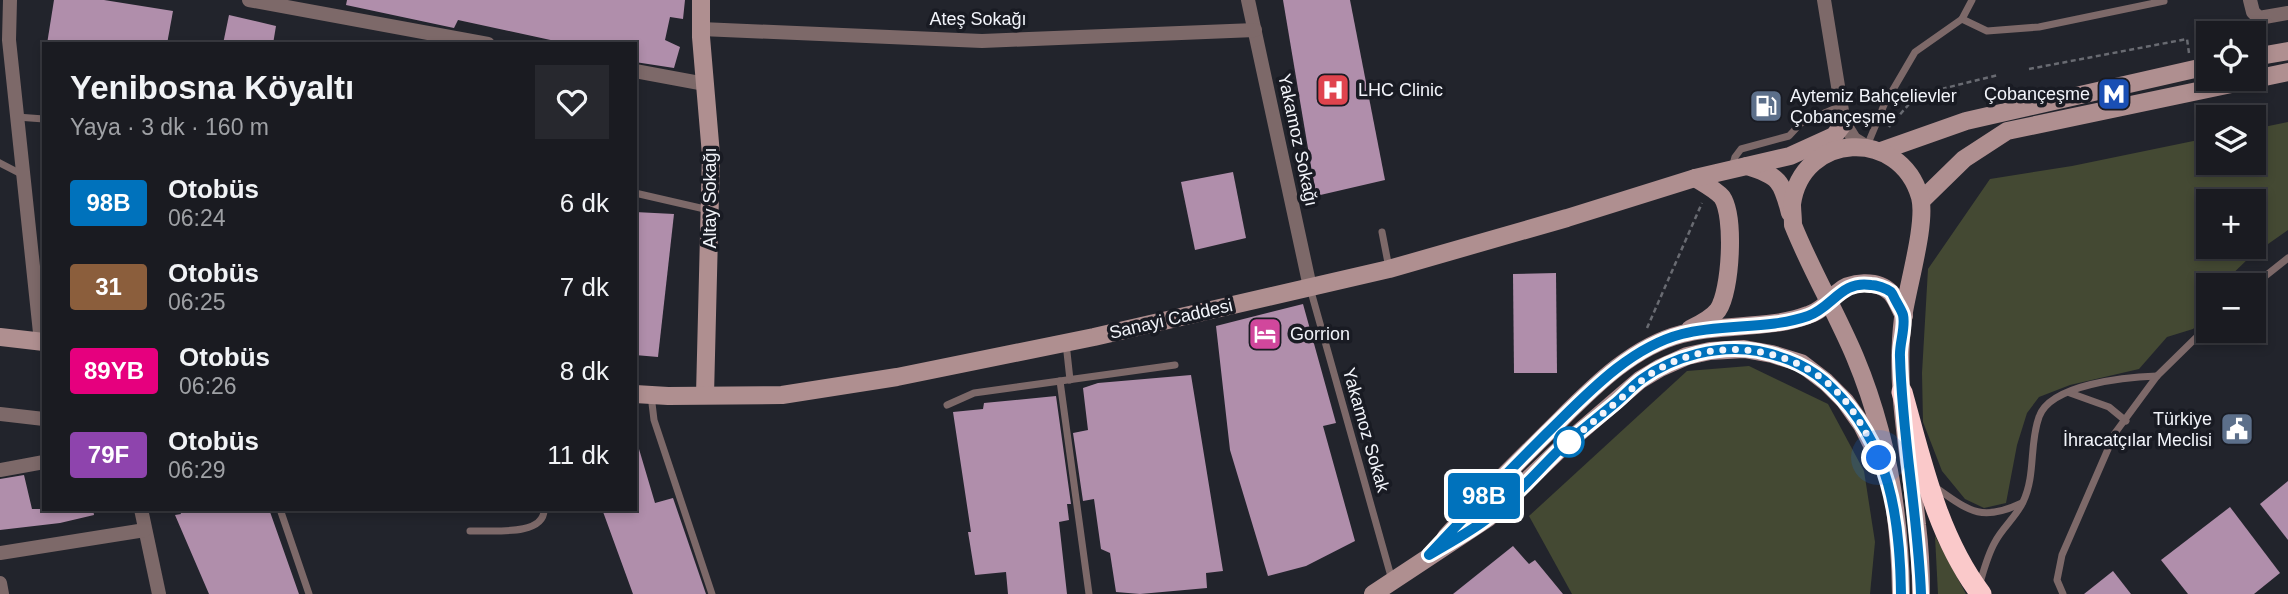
<!DOCTYPE html>
<html lang="tr">
<head>
<meta charset="utf-8">
<style>
	body { margin:0; font-family:Arial,sans-serif; background:#27282e; color:#f1f3f6; height:100vh; display:flex; flex-direction:column; font-size:26px; white-space:nowrap }
	* { box-sizing:border-box; margin:0 }
	p { font-size:23px; color:#9fa1a5 }
	.icon { flex:none; width:38px; height:38px; fill:none; stroke:currentColor; stroke-width:2; stroke-linecap:round; stroke-linejoin:round }
	.map { position:relative; flex:1; overflow:hidden }
	.panel { position:absolute; left:42px; top:42px; width:595px; height:469px; display:flex; flex-direction:column; background:#1a1b21; border-radius:0px; box-shadow:0 4px 10px #0003,0 0 0 2px #38393f }
	.panel>* { flex:none }
	.badge { padding:0 14px; border-radius:5px; font-size:24px; line-height:46px }
	.tools { position:absolute; left:2196px; top:21px; display:grid; gap:14px }
	.tools a { display:grid; place-items:center; width:70px; height:70px; border-radius:0px; background:#1a1b21; box-shadow:0 4px 10px #0003,0 0 0 2px #38393f; font-size:35px }
	.you { position:absolute; width:35px; height:35px; margin:-18px; border:5px solid #fff; border-radius:50%; background:#1a73e8; box-shadow:0 0 0 10px #1a73e833 }
	.map>.badge { position:absolute; translate:-50% -50%; box-shadow:0 0 0 4px #fff }
	.round { display:grid; place-items:center; flex:none; width:74px; height:74px; border-radius:0px; background:#27282e }
	.summary { display:flex; align-items:center; justify-content:space-between; height:119px; padding:0 28px }
	h1 { font-size:33px; font-weight:700; line-height:52px }
	ul { padding:0; list-style:none }
	li { display:flex; align-items:center; gap:21px; height:84px; padding:0 28px }
	li div { flex:1 }
	li b { display:block; font-size:26px }
	li em { font-style:normal }
	li .badge { min-width:77px; font-weight:700; text-align:center }
	.map>svg:first-child { display:block }
	.grass { fill:#444933; fill-rule:evenodd }
	.building { fill:#b08eab }
	.lines { fill:none; stroke-linecap:round; stroke-linejoin:round }
	.path { stroke:#696b72; stroke-width:2.5; stroke-dasharray:5 3.5; stroke-linecap:butt }
	.lane { stroke:#7d6969; stroke-width:7 }
	.street { stroke:#7d6969; stroke-width:14 }
	.secondary { stroke:#af8f90; stroke-width:18 }
	.highway { stroke:#fac9ca; stroke-width:21 }
	.line-casing { stroke:#fff; stroke-width:16 }
	.line { stroke:#0072bc; stroke-width:10 }
	.walk { stroke:#f2f4fa; stroke-width:7; stroke-dasharray:0 12.6 }
	.stop-dot { fill:#fff; stroke:#0072bc; stroke-width:3.5 }
	.labels { text-anchor:middle; dominant-baseline:central; stroke-width:7; stroke-linejoin:round; paint-order:stroke }
	.street-label { font-size:18px; fill:#f2f4fa; stroke:#191b23 }
	.poi-label { font-size:18px; fill:#f2f4fa; stroke:#191b23; text-anchor:start }
</style>
</head>
<body>
<div class="map">
<svg width="2288" height="594" viewBox="0 0 2288 594">
	<rect width="100%" height="100%" fill="#22242c"/>
	<g class="grass">
		<path d="M 2288,122 L 2288,230 L 2251,256 L 2221,285 L 2208,285 L 2208,314 L 2193,329 L 2167,337 L 2139,369 L 2070,385 L 2039,397 L 2027,413 L 2017,445 L 2006,503 L 1984,508 L 1965,499 L 1942,471 L 1923,422 L 1922,373 L 1928,269 L 1990,179 L 2072,166 L 2208,138 L 2208,163 L 2254,163 L 2254,129 ZM 2254,201 L 2254,247 L 2208,247 L 2208,201 Z"/>
		<path d="M 1749,366 L 1828,404 L 1864,471 L 1875,542 L 1870,594 L 1572,594 L 1529,516 L 1687,371 Z"/>
		<path d="M 1935,536 L 1966,594 L 1938,594 Z"/>
	</g>
	<g class="building">
		<path d="M 54,0 L 104,0 L 173,11 L 167,44 L 47,44 Z"/>
		<path d="M 347,0 L 685,0 L 683,19 L 670,17 L 665,40 L 680,47 L 674,68 L 635,62 L 635,44 L 569,44 L 458,20 L 454,28 L 346,5 Z"/>
		<path d="M 1283,0 L 1350,0 L 1385,180 L 1316,196 Z"/>
		<path d="M 229,15 L 276,26 L 273,44 L 223,44 Z"/>
		<path d="M 1233,172 L 1246,238 L 1195,250 L 1181,182 Z"/>
		<path d="M 635,212 L 674,214 L 658,357 L 635,355 Z"/>
		<path d="M 1556,273 L 1557,373 L 1514,373 L 1513,274 Z"/>
		<path d="M 1303,304 L 1336,423 L 1323,426 L 1355,541 L 1306,566 L 1268,576 L 1230,450 L 1216,326 Z"/>
		<path d="M 1191,375 L 1223,571 L 1206,573 L 1207,588 L 1140,594 L 1116,592 L 1110,553 L 1101,549 L 1094,499 L 1083,501 L 1073,433 L 1088,430 L 1083,388 L 1098,383 Z"/>
		<path d="M 1056,396 L 1071,504 L 1067,504 L 1069,520 L 1059,522 L 1067,594 L 1008,594 L 1006,572 L 975,575 L 968,532 L 971,532 L 953,412 L 983,409 L 984,403 Z"/>
		<path d="M 635,449 L 639,449 L 655,503 L 673,498 L 706,594 L 633,594 L 602,509 L 635,509 Z"/>
		<path d="M 24,475 L 32,509 L 93,509 L 94,515 L 60,523 L 0,530 L 0,479 Z"/>
		<path d="M 2288,481 L 2288,540 L 2260,504 Z"/>
		<path d="M 2230,507 L 2280,573 L 2254,594 L 2188,594 L 2161,560 Z"/>
		<path d="M 179,509 L 269,509 L 299,594 L 209,594 L 175,515 L 181,514 Z"/>
		<path d="M 1513,546 L 1529,564 L 1535,560 L 1563,594 L 1453,594 Z"/>
		<path d="M 2113,571 L 2131,594 L 2084,594 Z"/>
	</g>
	<g class="lines">
		<g class="path">
			<path d="M 2029,69 L 2187,39 L 2189,53"/>
			<path d="M 1889,127 L 1917,95 L 1998,75"/>
			<path d="M 1647,328 L 1702,203"/>
		</g>
		<g class="lane">
			<path d="M 1962,19 L 1987,31 L 2039,27 L 2164,1"/>
			<path d="M 17,117 L 44,119"/>
			<path d="M 1867,146 L 1884,105 L 1915,52 L 1962,19 L 1972,0"/>
			<path d="M 0,163 L 23,175"/>
			<path d="M 1732,168 L 1735,157 L 1741,149 L 1789,136 L 1801,123 L 1841,106"/>
			<path d="M 635,193 L 709,210"/>
			<path d="M 1382,232 L 1389,268"/>
			<path d="M 2254,285 L 2288,258"/>
			<path d="M 1310,288 L 1392,580"/>
			<path d="M 1066,343 L 1070,380"/>
			<path d="M 1060,381 L 1089,594"/>
			<path d="M 2070,393 L 2109,407 L 2126,421"/>
			<path d="M 651,395 L 654,420 L 712,594"/>
			<path d="M 947,405 L 974,393 L 1175,365"/>
			<path d="M 1935,487 C 1970,512 1982,522 2022,503"/>
			<path d="M 280,509 L 309,594"/>
			<path d="M 470,531 C 490,530 545,537 544,509"/>
			<path d="M 1980,583 C 1984,569 1988,554 1995,542 C 2002,528 2016,517 2023,502 C 2036,475 2029,444 2039,417 C 2050,384 2127,377 2157,376"/>
			<path d="M 2063,594 L 2057,580 L 2062,555 L 2115,433 L 2157,376 L 2208,326"/>
		</g>
		<g class="street">
			<path d="M 10,0 L 9,40 L 41,342"/>
			<path d="M 249,0 L 488,44"/>
			<path d="M 1248,0 L 1310,287"/>
			<path d="M 1824,0 L 1844,123 L 1854,139 L 1867,147"/>
			<path d="M 2250,0 L 2253,12 L 2259,18 L 2288,13"/>
			<path d="M 701,29 L 982,41 L 1255,30"/>
			<path d="M 635,71 L 705,84"/>
			<path d="M 0,414 L 44,419"/>
			<path d="M 0,470 L 44,462"/>
			<path d="M 141,509 L 159,594"/>
			<path d="M 0,553 L 145,530"/>
			<path d="M 0,583 L 2,594"/>
		</g>
		<g class="secondary">
			<path d="M 701,0 L 701,37 L 711,155 L 705,395"/>
			<path d="M 2254,57 L 2288,51"/>
			<path d="M 1881,151 L 1966,121 L 2208,66"/>
			<path d="M 1747,166 C 1779,176 1782,181 1790,213"/>
			<path d="M 1921,201 L 1964,159 L 2007,131 L 2288,72"/>
			<path d="M 1690,329 C 1700,324 1711,319 1718,310 C 1731,291 1735,216 1722,197 C 1716,190 1703,183 1695,178"/>
			<path d="M 0,337 L 44,342"/>
			<path d="M 635,394 L 668,396 L 782,395 L 897,377 L 1094,337 L 1389,269 L 1567,218 L 1695,178 L 1790,156 L 1834,136 L 1844,123"/>
			<path d="M 1446,537 C 1478,501 1512,468 1546,434 C 1585,396 1627,348 1682,334 C 1722,323 1768,330 1808,315 C 1821,311 1828,302 1837,293 C 1850,281 1878,279 1891,293 C 1896,298 1900,309 1904,316"/>
			<path d="M 1373,594 L 1488,518 L 1561,448 L 1640,380 L 1660,368 L 1687,356 L 1710,351 L 1744,349 L 1772,354 L 1801,363 L 1826,382 L 1845,401 L 1862,425 L 1879,459"/>
			<path d="M 1901,594 C 1900,514 1886,431 1855,357 C 1836,312 1811,270 1793,225 C 1793,218 1792,210 1792,204 C 1802,132 1900,127 1920,197 C 1927,223 1907,288 1903,318 C 1894,387 1910,456 1917,525 C 1920,548 1921,571 1921,594"/>
		</g>
		<path class="highway" d="M 1902,392 C 1921,460 1937,536 1981,594"/>
	</g>
	<g class="lines">
		<defs>
			<path id="line" d="M 1901,594 C 1900,518 1890,444 1832,388 C 1811,367 1787,357 1758,351 C 1719,344 1674,356 1642,379 C 1632,386 1624,396 1614,404 C 1596,419 1578,433 1561,448 C 1537,471 1515,498 1488,518 C 1470,532 1449,543 1429,555 C 1468,513 1507,473 1547,433 C 1585,396 1628,348 1682,334 C 1723,323 1768,330 1808,316 C 1833,307 1841,280 1871,285 C 1876,285 1886,288 1891,292 C 1893,294 1894,298 1896,301 C 1898,305 1902,311 1903,315 C 1906,327 1899,344 1900,357 C 1902,437 1918,515 1921,594"/>
		</defs>
		<use href="#line" class="line-casing"/>
		<use href="#line" class="line"/>
		<path class="walk" d="M 1569,442 L 1562,448 C 1581,432 1600,416 1619,400 C 1632,389 1643,378 1657,370 C 1719,334 1802,346 1847,403 C 1860,420 1869,439 1879,458"/>
	</g>
	<defs>
		<symbol id="hospital-square" viewBox="-11 -11 22 22"><rect x="-9" y="-9" width="18" height="18" rx="4" fill="#e0444e" stroke="#191b23"/><path d="M-5-5h3v3.5h4V-5h3V5h-3V1.5h-4V5h-3Z" fill="#fff"/></symbol>
		<symbol id="metro-square" viewBox="-11 -11 22 22"><rect x="-9" y="-9" width="18" height="18" rx="4" fill="#1a4fb4" stroke="#191b23"/><path d="M-5.5 5V-5H-3L0 0L3-5H5.5V5H3V-.5L0 4L-3-.5V5Z" fill="#fff"/></symbol>
		<symbol id="fuel-square" viewBox="-11 -11 22 22"><rect x="-9" y="-9" width="18" height="18" rx="4" fill="#5c6f8a" stroke="#191b23"/><path d="M-5.5-6h7V0h2V4h1.3V-2.5L3-4.5l.8-.8L6-3V5H2.5V1h-1V6h-7ZM-4.2-4.7v3.2H.2V-4.7Z" fill="#fff"/></symbol>
		<symbol id="hotel-square" viewBox="-11 -11 22 22"><rect x="-9" y="-9" width="18" height="18" rx="4" fill="#d1479c" stroke="#191b23"/><path d="M-6-4.5h1.5V1H6V5H4.5V3h-9V5H-6ZM-4 0a1.8 1.8 0 1 1 3.6 0ZM.5 0V-2.5h3Q6-2.5 6 0Z" fill="#fff"/></symbol>
		<symbol id="civic-square" viewBox="-11 -11 22 22"><rect x="-9" y="-9" width="18" height="18" rx="4" fill="#5c6f8a" stroke="#191b23"/><path d="M-.6-6.5H3V-4.5H.6V-3L4-1V1h2V6H-6V1h2V-1L-.6-3ZM-1.2 2.5V6h2.4V2.5Z" fill="#fff"/></symbol>
	</defs>
	<g fill-rule="evenodd">
		<use href="#hospital-square" x="1314" y="71" width="38" height="38"/>
		<use href="#metro-square" x="2095" y="75" width="38" height="38"/>
		<use href="#fuel-square" x="1747" y="87" width="38" height="38"/>
		<use href="#hotel-square" x="1246" y="315" width="38" height="38"/>
		<use href="#civic-square" x="2218" y="410" width="38" height="38"/>
	</g>
	<circle class="stop-dot" cx="1569" cy="442" r="14"/>
	<g class="labels">
		<g class="street-label">
			<text x="978" y="19">Ateş Sokağı</text>
			<text transform="translate(1298 140) rotate(78)">Yakamoz Sokağı</text>
			<text transform="translate(710 198) rotate(-90)">Altay Sokağı</text>
			<text transform="translate(1171 319) rotate(-13)">Sanayi Caddesi</text>
			<text transform="translate(1366 430) rotate(74)">Yakamoz Sokak</text>
		</g>
		<g class="poi-label">
			<text x="1358" y="90">LHC Clinic</text>
			<text x="2090" y="94" text-anchor="end">Çobançeşme</text>
			<text x="1790" y="96">Aytemiz Bahçelievler<tspan x="1790" dy="21">Çobançeşme</tspan></text>
			<text x="1290" y="334">Gorrion</text>
			<text x="2212" y="419" text-anchor="end">Türkiye<tspan x="2212" dy="21">İhracatçılar Meclisi</tspan></text>
		</g>
	</g>
</svg>
<div class="tools">
<a><svg class="icon" aria-label="locate" viewBox="0 0 24 24"><circle cx="12" cy="12" r="6"/><path d="M12 2v4M12 18v4M2 12h4M18 12h4"/></svg></a>
<a><svg class="icon" aria-label="layers" viewBox="0 0 24 24"><path d="M12 4l9 5-9 5-9-5zM3 14l9 5 9-5"/></svg></a>
<a>+</a>
<a>−</a>
</div>
<div class="you" style="left:1879px;top:458px"></div>
<b class="badge" style="left:1484px;top:496px;background:#0072bc;color:#fff">98B</b>
<section class="panel">
<div class="summary"><div><h1>Yenibosna Köyaltı</h1><p>Yaya · 3 dk · 160 m</p></div><a class="round"><svg class="icon" aria-label="heart" viewBox="0 0 24 24"><path d="M12 20l-8-8c-3-5 5-10 8-4 3-6 11-1 8 4z"/></svg></a></div>
<ul>
<li><span class="badge" style="background:#0072bc;color:#fff">98B</span><div><b>Otobüs</b><p>06:24</p></div><em>6 dk</em></li>
<li><span class="badge" style="background:#8b5e3c;color:#fff">31</span><div><b>Otobüs</b><p>06:25</p></div><em>7 dk</em></li>
<li><span class="badge" style="background:#e6007e;color:#fff">89YB</span><div><b>Otobüs</b><p>06:26</p></div><em>8 dk</em></li>
<li><span class="badge" style="background:#8e44ad;color:#fff">79F</span><div><b>Otobüs</b><p>06:29</p></div><em>11 dk</em></li>
</ul>
</section>
</div>
</body>
</html>
